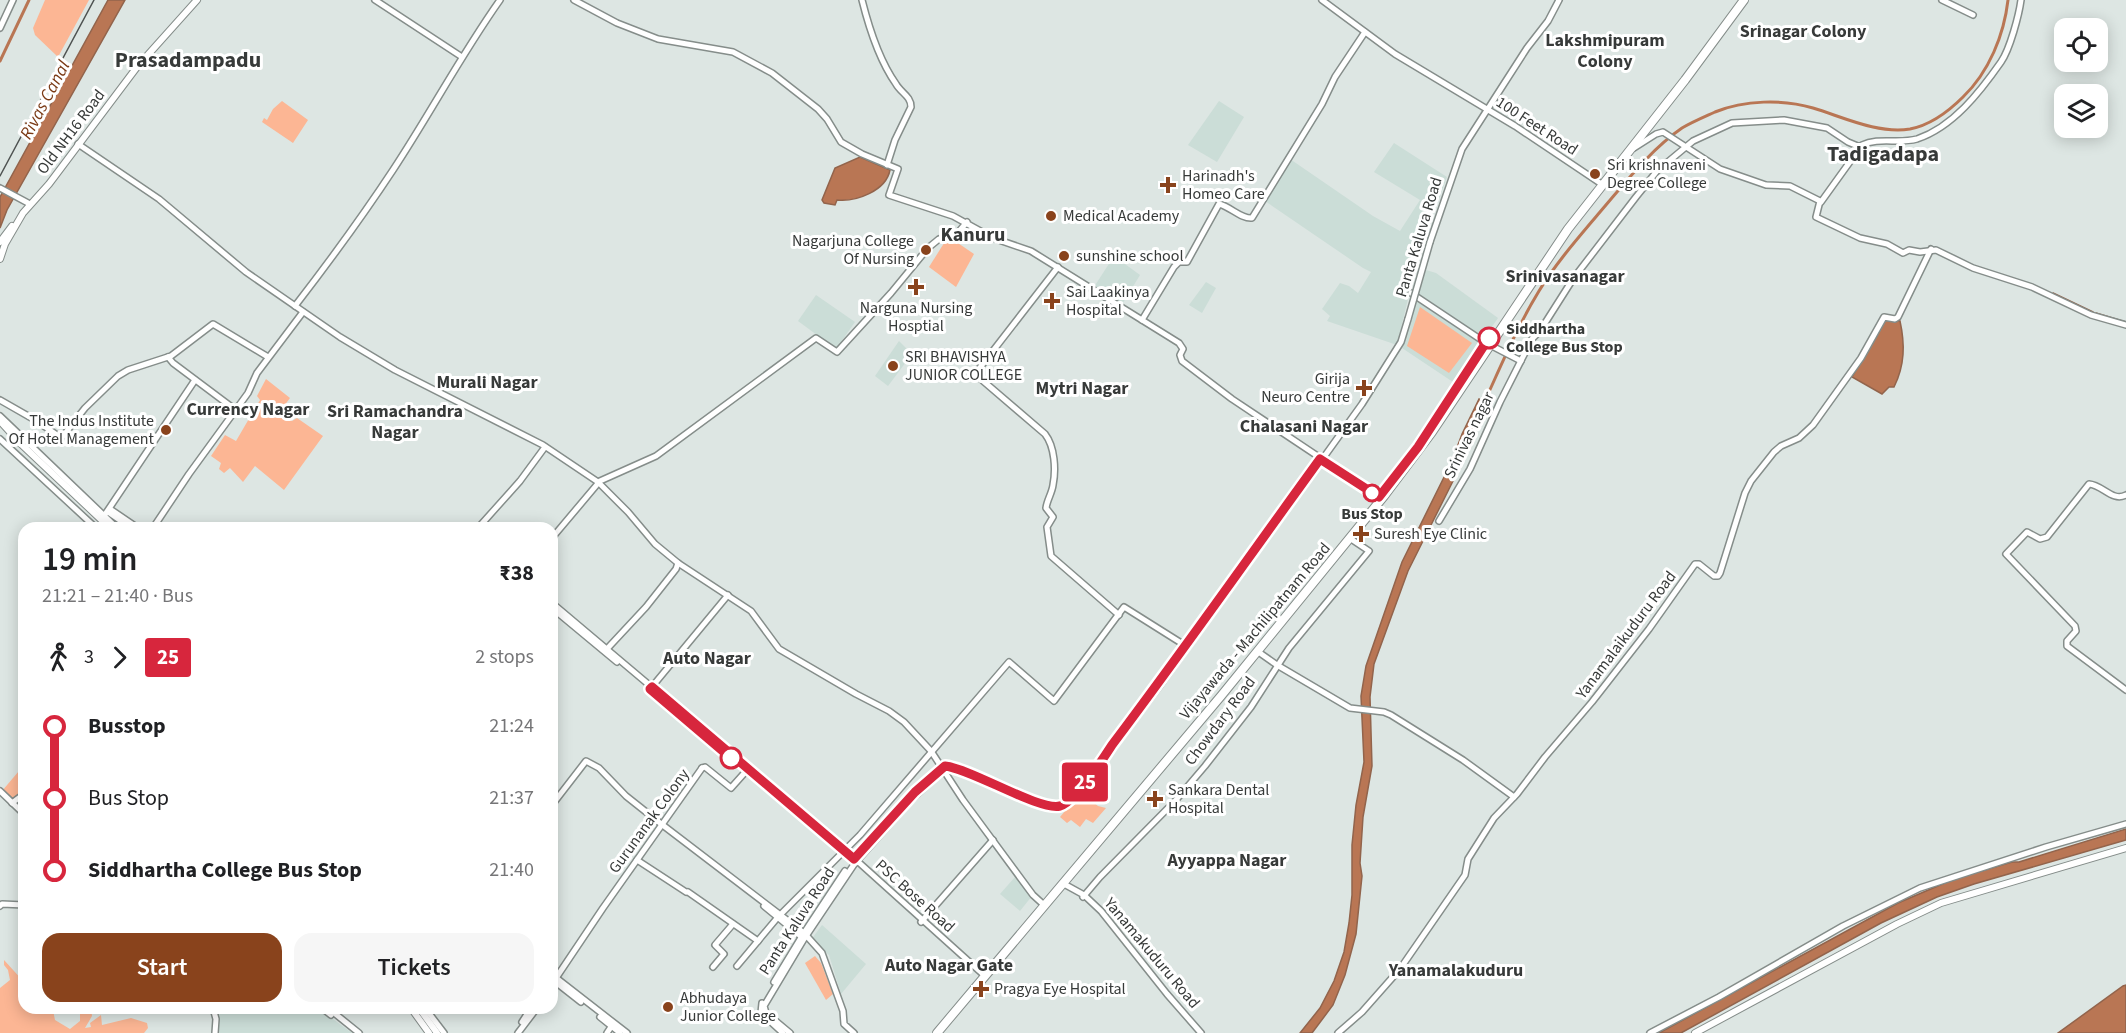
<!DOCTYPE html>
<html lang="en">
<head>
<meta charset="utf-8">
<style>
	body { margin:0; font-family:"Source Sans 3",sans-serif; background:#f6f6f6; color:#202124; height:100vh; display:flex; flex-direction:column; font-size:22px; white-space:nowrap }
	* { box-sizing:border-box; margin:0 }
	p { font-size:20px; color:#757577 }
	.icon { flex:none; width:33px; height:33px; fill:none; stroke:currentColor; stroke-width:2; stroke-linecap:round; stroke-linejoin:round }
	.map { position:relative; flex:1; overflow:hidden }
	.drawer { position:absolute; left:18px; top:522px; width:540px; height:492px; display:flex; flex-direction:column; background:#fff; border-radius:18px; box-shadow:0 3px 15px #0003 }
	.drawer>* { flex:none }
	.badge { padding:0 12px; border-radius:4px; font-size:21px; line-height:39px }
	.tools { position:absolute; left:2054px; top:18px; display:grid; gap:12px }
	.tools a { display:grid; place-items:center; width:54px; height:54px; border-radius:12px; background:#fff; box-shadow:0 3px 15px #0003; font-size:30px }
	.map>.badge { position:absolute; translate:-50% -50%; box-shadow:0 0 0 3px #fff }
	.legs { display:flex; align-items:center; gap:9px; height:66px; padding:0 24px; font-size:20px }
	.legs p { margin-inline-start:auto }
	.head { display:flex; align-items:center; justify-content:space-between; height:102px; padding:0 24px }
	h1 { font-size:33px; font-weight:600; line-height:45px }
	.action { display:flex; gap:12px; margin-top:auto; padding:12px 24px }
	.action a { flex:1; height:69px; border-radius:18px; background:#89431c; color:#fff; font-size:24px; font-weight:600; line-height:69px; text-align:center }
	.action a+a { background:#f6f6f6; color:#202124 }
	ul { padding:0 24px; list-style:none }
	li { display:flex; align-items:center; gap:21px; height:72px; font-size:22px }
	li i { display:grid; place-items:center; width:9px; height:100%; margin:0 8px; background:currentColor }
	li i::after { content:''; width:15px; height:15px; margin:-8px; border:4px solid; border-radius:50%; background:#fff }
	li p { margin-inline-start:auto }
	li:first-child i { background:linear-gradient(#0000 50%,currentColor 0) }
	li:last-child i { background:linear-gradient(currentColor 50%,#0000 0) }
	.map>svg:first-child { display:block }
	.built { fill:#cbddd7 }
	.green { fill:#fcb694 }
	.water { fill:#b97654; stroke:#92644c; stroke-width:1.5 }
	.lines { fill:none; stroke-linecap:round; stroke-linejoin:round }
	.stream { stroke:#92644c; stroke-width:1.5 }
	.canal { stroke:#b97654; stroke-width:3 }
	.secondary-casing { stroke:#858d8a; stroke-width:8 }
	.primary-casing { stroke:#858d8a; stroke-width:8 }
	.highway-casing { stroke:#858d8a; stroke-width:10 }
	.secondary { stroke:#fff; stroke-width:5 }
	.primary { stroke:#fff; stroke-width:6 }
	.highway { stroke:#fff; stroke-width:8 }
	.rail { stroke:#4e5251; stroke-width:1.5 }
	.secondary-bridge-casing { stroke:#858d8a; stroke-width:8; stroke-linecap:butt }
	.secondary-bridge { stroke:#fff; stroke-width:5 }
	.line-1-casing { stroke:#fff; stroke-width:14 }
	.line-1 { stroke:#d7263d; stroke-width:9 }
	.poi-dot { fill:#89431c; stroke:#fff; stroke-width:2 }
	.stop-1-dot { fill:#fff; stroke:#d7263d; stroke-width:3 }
	.labels { text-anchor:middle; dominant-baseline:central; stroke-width:6; stroke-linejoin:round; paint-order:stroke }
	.street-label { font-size:16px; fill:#373a39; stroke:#fff }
	.poi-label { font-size:16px; fill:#373a39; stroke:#fff; text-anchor:start }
	.stop-label { font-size:16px; font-weight:bold; fill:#373a39; stroke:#fff; text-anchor:start }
	.neighbourhood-label { font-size:18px; font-weight:bold; fill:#373a39; stroke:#fff }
	.water-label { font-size:18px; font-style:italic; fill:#7a3a15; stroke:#fff }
	.quarter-label { font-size:20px; font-weight:bold; fill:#373a39; stroke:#fff }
	.district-label { font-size:22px; font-weight:bold; fill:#373a39; stroke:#fff }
</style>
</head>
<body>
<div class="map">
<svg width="2126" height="1033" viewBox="0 0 2126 1033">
	<rect width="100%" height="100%" fill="#dde6e3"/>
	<g class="built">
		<path d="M 1219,101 L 1244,117 L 1217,162 L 1188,145 Z"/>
		<path d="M 1394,143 L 1447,177 L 1419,253 L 1397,345 L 1327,321 L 1330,316 L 1322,309 L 1340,283 L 1349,286 L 1358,293 L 1371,272 L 1363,268 L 1265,201 L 1290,159 L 1373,216 L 1400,231 L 1420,200 L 1374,172 Z"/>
		<path d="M 1114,256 L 1140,275 L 1121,306 L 1094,287 Z"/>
		<path d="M 1426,270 L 1436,273 L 1498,318 L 1453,382 L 1402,348 Z"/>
		<path d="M 1206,282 L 1216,288 L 1202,313 L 1189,305 Z"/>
		<path d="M 816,295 L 855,322 L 836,349 L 798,321 Z"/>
		<path d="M 899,341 L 912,354 L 888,386 L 875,376 Z"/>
		<path d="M 1015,877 L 1032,896 L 1020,911 L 1000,894 Z"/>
		<path d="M 822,925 L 866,964 L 841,994 L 829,955 L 811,940 Z"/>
		<path d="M 218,1008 L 318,1008 L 352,1033 L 219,1033 Z"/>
	</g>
	<g class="green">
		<path d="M 45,0 L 89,0 L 58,57 L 35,35 L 33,28 Z"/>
		<path d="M 282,101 L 308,120 L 293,143 L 262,122 L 264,118 L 267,120 L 273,109 Z"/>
		<path d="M 952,239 L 974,254 L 956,287 L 929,267 L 946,240 Z"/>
		<path d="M 1420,307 L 1472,343 L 1449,373 L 1407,346 Z"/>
		<path d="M 266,379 L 290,398 L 281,410 L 292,421 L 297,418 L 323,436 L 284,490 L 255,466 L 243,482 L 230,468 L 224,473 L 219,469 L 221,463 L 211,456 L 225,435 L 236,441 L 260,400 L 257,396 Z"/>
		<path d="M 24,765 L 24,792 L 11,799 L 2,791 Z"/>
		<path d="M 1081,792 L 1098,806 L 1106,808 L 1093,823 L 1086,819 L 1080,827 L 1071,820 L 1067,823 L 1060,817 Z"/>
		<path d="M 815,956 L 821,963 L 833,994 L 826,1000 L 805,963 Z"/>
		<path d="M 4,960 L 24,982 L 24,1008 L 55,1008 L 53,1010 L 55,1020 L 70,1029 L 80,1021 L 80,1008 L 91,1008 L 92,1016 L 85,1028 L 91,1027 L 90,1023 L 101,1015 L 102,1025 L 131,1018 L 147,1023 L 148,1028 L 144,1033 L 0,1033 L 0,988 L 10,980 L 8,970 L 4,965 Z"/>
	</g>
	<g class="water">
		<path d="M 108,0 L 125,0 L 7,210 L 0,228 L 0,197 Z"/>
		<path d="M 860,157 L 890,170 C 886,191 856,202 837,200 L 835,205 L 824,203 L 822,200 L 835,168 Z"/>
		<path d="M 1886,318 L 1900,321 C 1905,344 1905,365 1894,387 L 1889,387 L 1882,394 L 1852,377 Z"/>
		<path d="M 1479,399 L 1488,404 L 1463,461 L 1408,571 L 1374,664 L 1370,697 L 1372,766 L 1363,817 L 1360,863 L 1362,876 L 1356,934 L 1345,975 L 1333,1005 L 1312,1033 L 1300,1033 L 1320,1008 L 1334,981 L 1344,952 L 1349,923 L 1352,895 L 1352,845 L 1356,805 L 1364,762 L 1361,696 L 1366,666 L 1402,562 L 1452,461 L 1462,434 Z"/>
		<path d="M 2126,829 L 2126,840 L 1974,884 L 1937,897 L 1881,923 L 1681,1033 L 1659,1033 L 1898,903 L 1954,879 L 2012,862 L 2019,862 Z"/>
		<path d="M 2126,985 L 2126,1033 L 2058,1033 L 2123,986 Z"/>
	</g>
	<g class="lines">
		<g class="stream">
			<path d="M 2053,293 L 2093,312"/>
			<path d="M 2096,313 L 2126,322"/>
		</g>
		<g class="canal">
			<path d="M 0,61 L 29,0"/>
			<path d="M 1483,405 C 1501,366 1517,327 1539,291 C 1556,263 1579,237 1600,212 C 1625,183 1650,150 1682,128 C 1692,122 1704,117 1715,112 C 1744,100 1783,99 1813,108 C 1843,117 1877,134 1910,129 C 1931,125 1948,112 1963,97 C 1989,72 2004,35 2008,0"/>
		</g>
		<defs>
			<g id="secondary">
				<path d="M 375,0 L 462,57"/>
				<path d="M 574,0 L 617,23 L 658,39 L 733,52 L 772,73 L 818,109 L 827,119 L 841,142 L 862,154 L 898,169 L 889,195 L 953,216 L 993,238 L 1031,251 L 1179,343 L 1183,349 L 1180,355 L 1182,361 L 1232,399 L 1382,499"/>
				<path d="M 862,0 C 869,28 879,60 896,84 C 901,93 911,96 911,107 L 895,140 L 887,165"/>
				<path d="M 1322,0 L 1395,54 L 1515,126 L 1603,185"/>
				<path d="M 1942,0 L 1973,15"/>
				<path d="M 0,28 L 13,0"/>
				<path d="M 78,144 L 159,199 L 246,272 L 340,337 L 395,370 L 543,445 L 598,482 L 628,512 L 655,544 L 678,563 L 751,611 L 779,649 L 856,694 L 889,711 L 904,722 L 931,751 L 963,800 L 1033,895 L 1044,905"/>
				<path d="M 1634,148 L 1656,134 L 1663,132 L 1720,169 L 1766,185 L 1790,186 L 1820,201 L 1816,217 L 1860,238 L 1887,244 L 1903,253 L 1909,250 L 1920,252 L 1936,250 L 1973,268 L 2032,287 L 2091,315 L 2126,325"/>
				<path d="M 0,188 L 28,203"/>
				<path d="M 1821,202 L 1862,145 C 1878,137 1899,144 1917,139 C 1953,127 1980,92 2001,62 C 2010,49 2019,15 2021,0"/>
				<path d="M 1430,242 L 1462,149 L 1527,48 L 1548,21 L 1559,0"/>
				<path d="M 1058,267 L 975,374 L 1045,434 C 1055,447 1056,470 1053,485 C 1052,493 1047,500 1046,508 L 1053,517 L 1047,527 L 1051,556 L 1119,615"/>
				<path d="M 1411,293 L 1486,343"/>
				<path d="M 295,306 C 329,262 362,217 393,170 C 430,114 461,55 500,0"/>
				<path d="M 1142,320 L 1174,267 L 1179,262 L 1187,262 L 1219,204 C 1231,207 1241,219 1252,218 L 1322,104 L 1335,77 L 1365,32"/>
				<path d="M 1490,345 L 1521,361"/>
				<path d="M 168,357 L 173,363 L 237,411"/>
				<path d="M 0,400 L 35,420 L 60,437 L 63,436 L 85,408 L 118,376 L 128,370 L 171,356 L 213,324 L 268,357"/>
				<path d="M 0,416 L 117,528"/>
				<path d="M 0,439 L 96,528"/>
				<path d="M 2126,495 C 2112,502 2103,485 2089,484 L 2047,537 L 2040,539 L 2027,532 L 2006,554 L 2075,626 L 2076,631 L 2067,641 L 2067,646 L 2126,690"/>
				<path d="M 110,509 L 138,528"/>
				<path d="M 108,512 L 131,528"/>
				<path d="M 104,516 L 195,380"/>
				<path d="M 1439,521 L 1470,469 L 1500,402 L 1532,339 L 1540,331 L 1573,279 L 1636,197 L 1657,171 L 1693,141 L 1732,123 L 1784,120 L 1827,128 L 1848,142 L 1860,147"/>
				<path d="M 153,528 L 189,474 L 248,393 L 257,373 L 303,312"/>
				<path d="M 478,528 L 520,481 L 545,447"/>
				<path d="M 552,538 L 600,481 L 656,456 L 816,338 L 837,352 L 891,293 L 928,248 L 939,239 L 947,236 L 955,236 L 967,222"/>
				<path d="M 552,603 L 845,850 L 985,976"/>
				<path d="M 552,608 L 617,662"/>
				<path d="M 605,651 L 646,607 L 676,569 L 678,563"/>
				<path d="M 1257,651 L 1277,665 L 1350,708 L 1384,712 L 1391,715 L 1463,760 L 1514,797"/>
				<path d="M 651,688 L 728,595"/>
				<path d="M 702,768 L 705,767 L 731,788 L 748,769"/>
				<path d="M 0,791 L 24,814"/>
				<path d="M 12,803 L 24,794"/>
				<path d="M 552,805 L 586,761 L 599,768 L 626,796 L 660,823 L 804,933 L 822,953 L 843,1011 L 844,1024 L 854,1033"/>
				<path d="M 637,860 L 686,892"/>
				<path d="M 1064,884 L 1084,895 L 1101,911 L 1167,994 L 1201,1033"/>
				<path d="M 688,892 L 758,941"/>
				<path d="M 1083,897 L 1100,877 L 1176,800 L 1205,766 L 1251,707 L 1289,648 L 1369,551 L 1351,539"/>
				<path d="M 0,906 L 2,904 L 24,905"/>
				<path d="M 764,906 L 803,938"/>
				<path d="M 921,922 L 993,840"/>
				<path d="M 737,966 L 778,917 L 860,835 L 1009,662 L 1054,701 L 1124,607 L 1186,646"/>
				<path d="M 713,967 L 724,954 L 715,945 L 733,924"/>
				<path d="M 555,977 L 627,1033"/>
				<path d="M 553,980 L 581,1002"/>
				<path d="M 774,982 L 802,936 L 845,871"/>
				<path d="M 552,984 L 603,908 L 702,768"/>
				<path d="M 762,1003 L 761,1013 L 783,1033"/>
				<path d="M 213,1008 L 216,1019 L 215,1033"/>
				<path d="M 322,1008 L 331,1015"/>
				<path d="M 328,1008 L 359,1033"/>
				<path d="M 425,1008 L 444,1033"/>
				<path d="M 600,1017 L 620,1033"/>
				<path d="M 522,1022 L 531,1008"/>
				<path d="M 518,1033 L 537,1008"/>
				<path d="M 607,1033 L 613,1024"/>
				<path d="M 790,1033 L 766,1013 L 764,1006 L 804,939 L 855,863 L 910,801 L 945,768 L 957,771 L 1029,800 L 1054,807 L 1066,804 L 1092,775 L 1161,684 L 1362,404 L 1401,342 L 1408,319"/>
				<path d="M 1338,1033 L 1362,1012 L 1400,969 L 1465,875 L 1468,859 L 1494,818 L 1517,794 L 1545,757 L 1592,702 L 1649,629 L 1695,564 L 1699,564 L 1714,576 L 1718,576 L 1720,573 L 1745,493 L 1751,481 L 1774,452 L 1781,446 L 1799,438 L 1813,425 L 1861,358 L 1884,317 L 1895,319 L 1898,317 L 1931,249"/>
				<path d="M 1650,1033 L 1719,997 L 1843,926 L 1920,888 L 2046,847 L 2126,824"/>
			</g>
			<g id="primary">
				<path d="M 0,242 L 12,226"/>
				<path d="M 0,259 L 5,244 L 23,213 L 49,184 L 137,67 L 197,0"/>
				<path d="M 0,421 L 20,443 L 110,528"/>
				<path d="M 411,1008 L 429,1033"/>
				<path d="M 419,1008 L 437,1033"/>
				<path d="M 1695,1033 L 1897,924 L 1941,903 L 2126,848"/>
			</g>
			<path id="highway" d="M 937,1033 L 1221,696 L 1384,496 L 1432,432 L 1568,229 L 1685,80 L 1744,0"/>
		</defs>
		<use href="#secondary" class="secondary-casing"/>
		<use href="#primary" class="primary-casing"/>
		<use href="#highway" class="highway-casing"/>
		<use href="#secondary" class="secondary"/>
		<use href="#primary" class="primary"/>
		<use href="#highway" class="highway"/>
		<path class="rail" d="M 0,176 L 94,0"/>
		<defs>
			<path id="secondary-bridge" d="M 1408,319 L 1430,242"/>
		</defs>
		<use href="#secondary-bridge" class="secondary-bridge-casing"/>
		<use href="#secondary-bridge" class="secondary-bridge"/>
	</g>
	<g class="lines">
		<defs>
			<path id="line-1" d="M 731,758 L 650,689 L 652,687 L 854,859 L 915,792 L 945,766 C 972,769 1039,811 1060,806 C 1074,803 1103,759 1112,745 C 1183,651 1251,554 1320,459 L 1379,497 L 1418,447 L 1489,338"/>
		</defs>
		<use href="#line-1" class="line-1-casing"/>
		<use href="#line-1" class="line-1"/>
	</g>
	<g class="poi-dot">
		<circle cx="1595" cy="174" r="6"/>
		<path d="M1165 176h6v6h6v6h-6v6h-6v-6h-6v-6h6z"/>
		<circle cx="1051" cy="216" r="6"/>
		<circle cx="926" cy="250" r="6"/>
		<circle cx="1064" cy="256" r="6"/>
		<path d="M913 278h6v6h6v6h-6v6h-6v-6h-6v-6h6z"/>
		<path d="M1049 292h6v6h6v6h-6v6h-6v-6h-6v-6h6z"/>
		<circle cx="893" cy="366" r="6"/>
		<path d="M1361 379h6v6h6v6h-6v6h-6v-6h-6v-6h6z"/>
		<circle cx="166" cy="430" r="6"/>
		<path d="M1358 525h6v6h6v6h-6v6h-6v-6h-6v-6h6z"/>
		<path d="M1152 790h6v6h6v6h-6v6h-6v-6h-6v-6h6z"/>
		<path d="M978 980h6v6h6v6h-6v6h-6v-6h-6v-6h6z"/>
		<circle cx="668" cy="1007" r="6"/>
	</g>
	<g class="stop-1-dot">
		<circle cx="1489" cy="338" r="10"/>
		<circle cx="1372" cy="493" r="8"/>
		<circle cx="731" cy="758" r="10"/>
	</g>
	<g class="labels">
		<g class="street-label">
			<text transform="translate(1537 126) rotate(33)">100 Feet Road</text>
			<text transform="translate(71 132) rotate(-53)">Old NH16 Road</text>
			<text transform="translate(1419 237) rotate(-73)">Panta Kaluva Road</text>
			<text transform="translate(1469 435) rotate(-64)">Srinivas nagar</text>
			<text transform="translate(1255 631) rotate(-50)">Vijayawada - Machilipatnam Road</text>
			<text transform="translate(1626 635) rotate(-53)">Yanamalaikuduru Road</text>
			<text transform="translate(1220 721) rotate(-53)">Chowdary Road</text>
			<text transform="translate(649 821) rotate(-54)">Gurunanak Colony</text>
			<text transform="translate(915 896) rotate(42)">PSC Bose Road</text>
			<text transform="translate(797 921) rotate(-57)">Panta Kaluva Road</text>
			<text transform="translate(1152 953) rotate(50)">Yanamakuduru Road</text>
		</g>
		<g class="poi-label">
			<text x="1607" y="165">Sri krishnaveni<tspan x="1607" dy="18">Degree College</tspan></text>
			<text x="1182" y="176">Harinadh's<tspan x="1182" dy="18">Homeo Care</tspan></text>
			<text x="1063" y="216">Medical Academy</text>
			<text x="914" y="241" text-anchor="end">Nagarjuna College<tspan x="914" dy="18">Of Nursing</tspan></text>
			<text x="1076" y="256">sunshine school</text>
			<text x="1066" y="292">Sai Laakinya<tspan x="1066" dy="18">Hospital</tspan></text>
			<text x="916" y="308" text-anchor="middle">Narguna Nursing<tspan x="916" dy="18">Hosptial</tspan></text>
			<text x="905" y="357">SRI BHAVISHYA<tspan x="905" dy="18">JUNIOR COLLEGE</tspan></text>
			<text x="1350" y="379" text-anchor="end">Girija<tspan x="1350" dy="18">Neuro Centre</tspan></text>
			<text x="154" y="421" text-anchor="end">The Indus Institute<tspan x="154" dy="18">Of Hotel Management</tspan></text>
			<text x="1374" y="534">Suresh Eye Clinic</text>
			<text x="1168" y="790">Sankara Dental<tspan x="1168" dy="18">Hospital</tspan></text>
			<text x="994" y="989">Pragya Eye Hospital</text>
			<text x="680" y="998">Abhudaya<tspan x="680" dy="18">Junior College</tspan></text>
		</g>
		<g class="stop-label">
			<text x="1506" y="329">Siddhartha<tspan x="1506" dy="18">College Bus Stop</tspan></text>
			<text x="1372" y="514" text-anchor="middle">Bus Stop</text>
		</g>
		<g class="neighbourhood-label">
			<text x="1803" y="31">Srinagar Colony</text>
			<text x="1605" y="40">Lakshmipuram<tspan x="1605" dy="21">Colony</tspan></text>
			<text x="1565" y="276">Srinivasanagar</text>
			<text x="487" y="382">Murali Nagar</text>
			<text x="1082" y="388">Mytri Nagar</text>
			<text x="248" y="409">Currency Nagar</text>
			<text x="395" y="411">Sri Ramachandra<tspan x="395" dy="21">Nagar</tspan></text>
			<text x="1304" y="426">Chalasani Nagar</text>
			<text x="707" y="658">Auto Nagar</text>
			<text x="1227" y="860">Ayyappa Nagar</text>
			<text x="949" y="965">Auto Nagar Gate</text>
			<text x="1456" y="970">Yanamalakuduru</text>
		</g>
		<g class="water-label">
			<text transform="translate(45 100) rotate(-62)">Rivas Canal</text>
		</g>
		<g class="quarter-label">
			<text x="973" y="235">Kanuru</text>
		</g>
		<g class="district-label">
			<text x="188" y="60">Prasadampadu</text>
			<text x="1883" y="154">Tadigadapa</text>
		</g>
	</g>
</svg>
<div class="tools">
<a><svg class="icon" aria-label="locate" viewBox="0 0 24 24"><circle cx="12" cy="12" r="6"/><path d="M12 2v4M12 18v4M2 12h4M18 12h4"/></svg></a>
<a><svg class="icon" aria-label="layers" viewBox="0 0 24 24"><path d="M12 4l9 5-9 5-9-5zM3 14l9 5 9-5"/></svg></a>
</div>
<b class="badge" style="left:1085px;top:782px;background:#d7263d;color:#fff">25</b>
<section class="drawer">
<div class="head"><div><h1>19 min</h1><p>21:21 – 21:40 · Bus</p></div><b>₹38</b></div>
<div class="legs"><svg class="icon" aria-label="walk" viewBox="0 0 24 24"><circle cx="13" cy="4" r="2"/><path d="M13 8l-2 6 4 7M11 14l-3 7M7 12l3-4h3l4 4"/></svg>3<svg class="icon" aria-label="forward" viewBox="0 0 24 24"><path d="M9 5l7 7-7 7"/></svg><b class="badge" style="background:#d7263d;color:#fff">25</b><p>2 stops</p></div>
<ul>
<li><i style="color:#d7263d"></i><b>Busstop</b><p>21:24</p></li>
<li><i style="color:#d7263d"></i><span>Bus Stop</span><p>21:37</p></li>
<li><i style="color:#d7263d"></i><b>Siddhartha College Bus Stop</b><p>21:40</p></li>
</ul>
<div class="action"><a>Start</a><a>Tickets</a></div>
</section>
</div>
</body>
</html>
